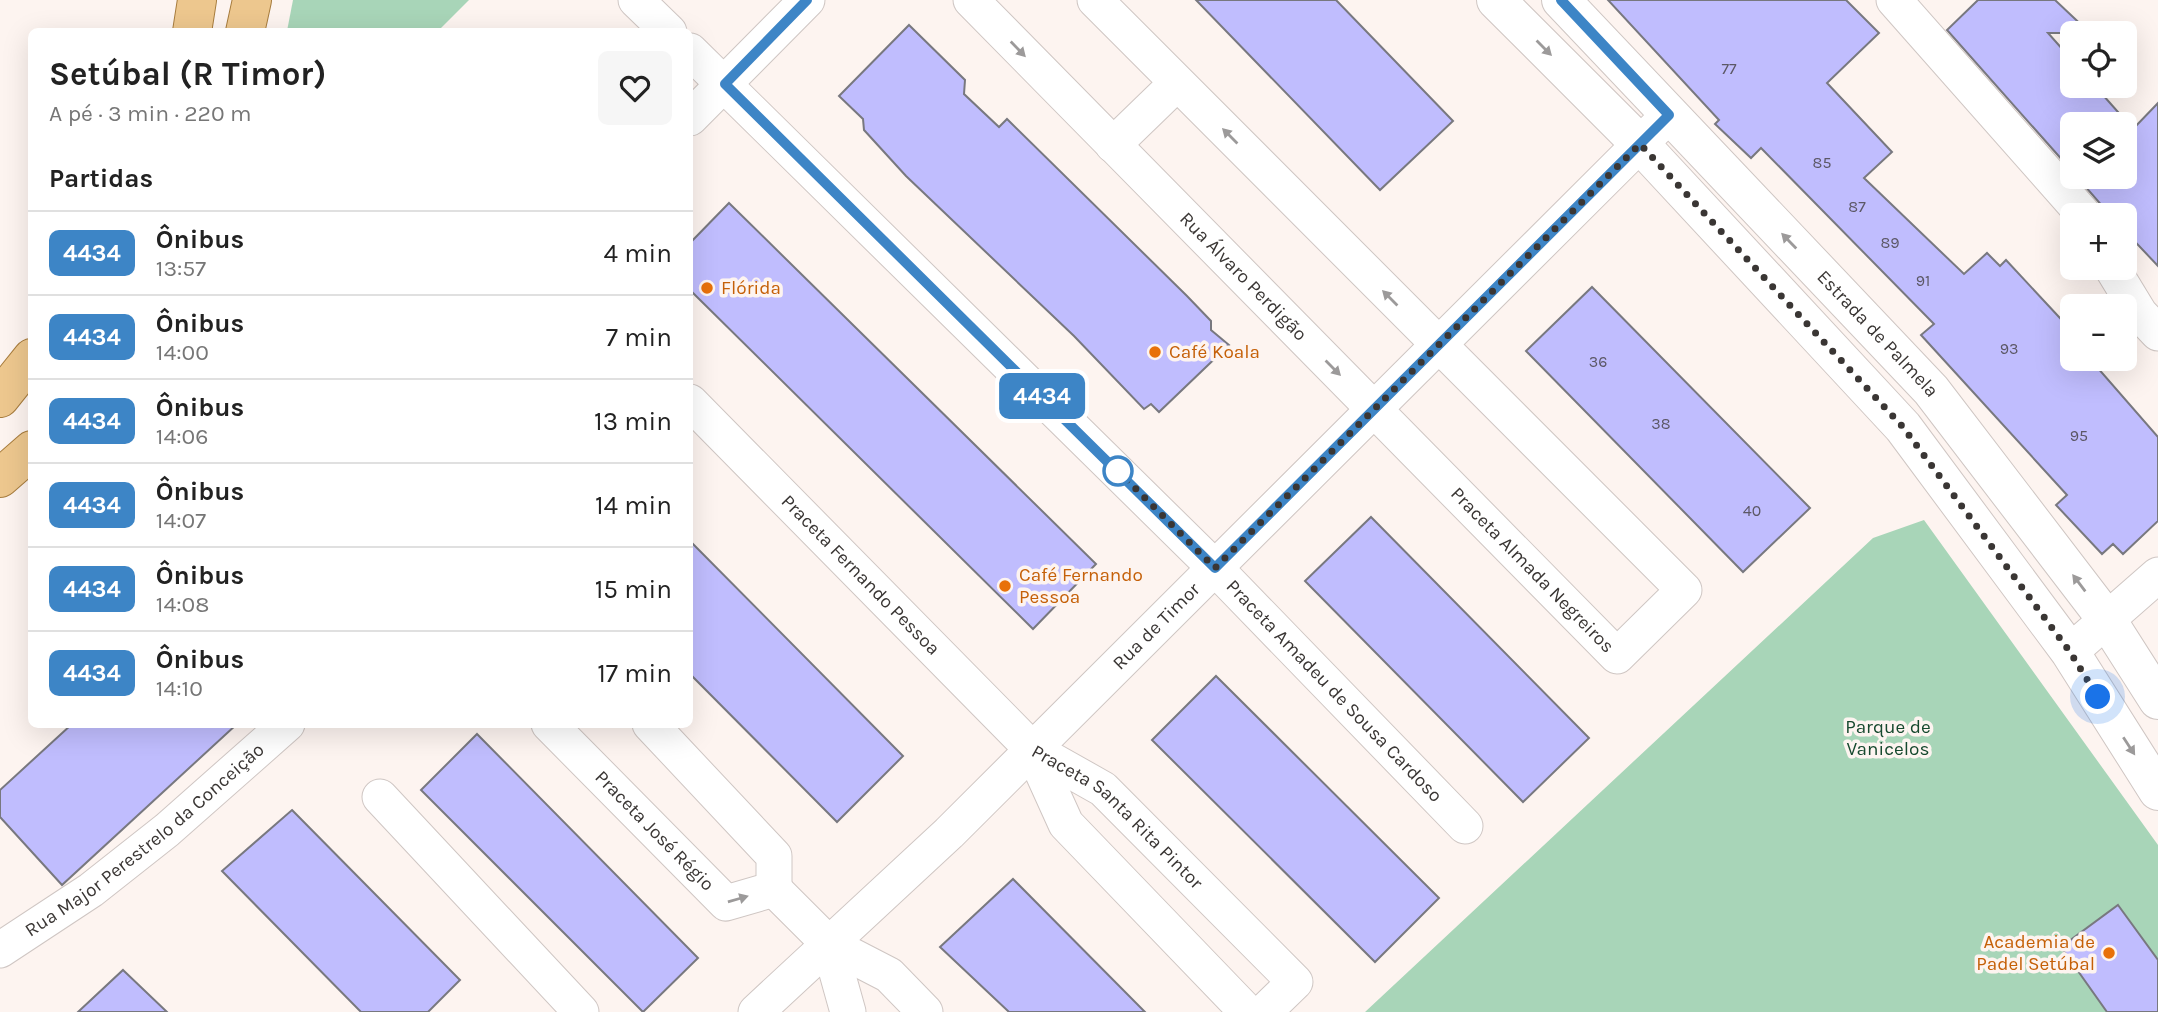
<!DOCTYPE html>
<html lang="pt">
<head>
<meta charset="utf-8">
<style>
	body { margin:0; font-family:Karla,sans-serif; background:#f6f6f6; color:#222; height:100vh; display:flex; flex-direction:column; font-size:26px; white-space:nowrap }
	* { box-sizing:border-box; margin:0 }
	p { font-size:23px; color:#767676 }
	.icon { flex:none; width:38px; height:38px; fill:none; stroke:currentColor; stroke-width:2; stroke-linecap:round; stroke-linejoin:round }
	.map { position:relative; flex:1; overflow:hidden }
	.side { position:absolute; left:28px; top:28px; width:665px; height:700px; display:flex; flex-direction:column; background:#fff; border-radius:10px; box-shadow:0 7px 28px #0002 }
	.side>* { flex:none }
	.badge { padding:0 14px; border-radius:10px; font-size:24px; line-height:46px }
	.buttons { position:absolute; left:2060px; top:21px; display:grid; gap:14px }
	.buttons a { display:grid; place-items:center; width:77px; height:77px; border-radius:10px; background:#fff; box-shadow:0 7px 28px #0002; font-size:35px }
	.you { position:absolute; width:35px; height:35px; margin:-18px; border:5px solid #fff; border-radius:50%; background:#1a73e8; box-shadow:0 0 0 10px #1a73e833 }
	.map>.badge { position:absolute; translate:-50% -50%; box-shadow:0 0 0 4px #fff }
	h2 { padding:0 21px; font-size:26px; line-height:63px }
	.round { display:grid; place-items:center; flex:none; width:74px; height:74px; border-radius:10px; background:#f6f6f6 }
	.overview { display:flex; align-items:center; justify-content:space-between; height:119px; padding:0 21px }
	h1 { font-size:33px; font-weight:700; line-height:52px }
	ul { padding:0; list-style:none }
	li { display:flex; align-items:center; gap:21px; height:84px; padding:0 21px; border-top:2px solid #e0e0e0 }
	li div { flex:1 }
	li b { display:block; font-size:26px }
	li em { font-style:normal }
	li .badge { min-width:77px; font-weight:700; text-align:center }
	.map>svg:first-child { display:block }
	.green { fill:#a8d5b8 }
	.building { fill:#c0bdfe; stroke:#78787f; stroke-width:2 }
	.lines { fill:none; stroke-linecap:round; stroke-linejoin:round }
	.street-casing { stroke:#cfc6c3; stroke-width:37 }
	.secondary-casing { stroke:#cfc6c3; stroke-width:40 }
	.primary-casing { stroke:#a77c3d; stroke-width:40 }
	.street { stroke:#fff; stroke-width:35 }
	.secondary { stroke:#fff; stroke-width:38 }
	.primary { stroke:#edc78e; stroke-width:38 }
	.oneway { fill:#9c9a9a }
	.line-casing { stroke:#fff; stroke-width:16 }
	.line { stroke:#3d85c6; stroke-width:10 }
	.walk { stroke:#3a3634; stroke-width:7; stroke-dasharray:0 12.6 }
	.food-dot { fill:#e8710a; stroke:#fdf4f0; stroke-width:2.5 }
	.stop-dot { fill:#fff; stroke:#3d85c6; stroke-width:3.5 }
	.labels { text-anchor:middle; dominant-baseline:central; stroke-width:7; stroke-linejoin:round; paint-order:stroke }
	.number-label { font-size:16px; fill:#5c5866 }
	.street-label { font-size:19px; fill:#3a3634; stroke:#fdf4f0 }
	.food-label { font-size:19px; fill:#c56008; stroke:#fdf4f0; text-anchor:start }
	.park-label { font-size:19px; fill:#16492e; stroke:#fdf4f0 }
</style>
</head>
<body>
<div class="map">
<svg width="2158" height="1012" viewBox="0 0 2158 1012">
	<rect width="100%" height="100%" fill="#fdf4f0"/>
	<g class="green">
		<path d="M 293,0 L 469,0 L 438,31 L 287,31 Z"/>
		<path d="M 1924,520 L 2158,845 L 2158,960 L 2118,905 L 2061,947 L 2107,1012 L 1365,1012 L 1873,538 Z"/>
	</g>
	<g class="building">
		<path d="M 1196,0 L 1336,0 L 1453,121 L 1380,190 Z"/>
		<path d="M 1608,0 L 1846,0 L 1879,33 L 1827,83 L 1892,152 L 1864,178 L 1964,274 L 1987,253 L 2000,266 L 2006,260 L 2072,331 L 2072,359 L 2090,359 L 2158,437 L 2158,521 L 2123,554 L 2113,544 L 2102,554 L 2056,505 L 2067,495 L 1921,335 L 1934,324 L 1761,148 L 1751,158 L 1715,124 L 1719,120 Z"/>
		<path d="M 1978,0 L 2055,0 L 2090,33 L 2048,33 L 2072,60 L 2072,86 L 2095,86 L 2133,129 L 2158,103 L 2158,266 L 2124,230 L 2124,215 L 2110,215 L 2077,177 L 2124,177 L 2124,124 L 2072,124 L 2072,171 L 1947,30 Z"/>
		<path d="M 909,25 L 965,80 L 964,94 L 999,127 L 1007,119 L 1187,296 L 1211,321 L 1211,330 L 1229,345 L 1159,412 L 1151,404 L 1144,409 L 1074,336 L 906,176 L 864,130 L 863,119 L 839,96 Z"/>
		<path d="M 729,203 L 1096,564 L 1033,629 L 690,290 L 690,243 Z"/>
		<path d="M 1592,287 L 1810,508 L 1743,572 L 1526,351 Z"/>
		<path d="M 1371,517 L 1589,738 L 1523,802 L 1305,581 Z"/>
		<path d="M 690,541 L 903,756 L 837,822 L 690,674 Z"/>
		<path d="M 1216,676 L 1439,898 L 1375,962 L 1152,740 Z"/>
		<path d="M 72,724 L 237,724 L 62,885 L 0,817 L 0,790 Z"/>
		<path d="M 477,734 L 698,958 L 643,1012 L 421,790 Z"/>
		<path d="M 292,810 L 460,980 L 428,1012 L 361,1012 L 222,871 Z"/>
		<path d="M 1013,879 L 1145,1012 L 1009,1012 L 940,947 Z"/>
		<path d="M 2118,905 L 2158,960 L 2158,1012 L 2107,1012 L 2061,947 Z"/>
		<path d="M 123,970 L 167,1012 L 78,1012 Z"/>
	</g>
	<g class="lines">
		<defs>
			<g id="street">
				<path d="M 636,0 L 669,32"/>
				<path id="s1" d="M 971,0 L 1617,656 L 1684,590 L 1095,0"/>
				<path d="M 1894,0 L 2084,215"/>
				<path id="s2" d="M 690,51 L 1215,568 L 1465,826"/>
				<path d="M 690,118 L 807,0"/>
				<path d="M 1113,145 L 1177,83"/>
				<path d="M 2112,268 L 2140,314 L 2158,333"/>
				<path id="s3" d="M 690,402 L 1032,749 L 1103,789 L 1295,982 L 1264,1012"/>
				<path d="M 2070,652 L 2158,575"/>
				<path id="s4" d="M 549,724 L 726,903 L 774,889 L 774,856 L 650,724"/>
				<path d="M 1032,749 L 1066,824 L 1247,1012"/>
				<path d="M 380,797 L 581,1012"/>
				<path d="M 774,889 L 829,944 L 889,975 L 925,1012"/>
				<path d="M 829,944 L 848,1012"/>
				<path id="s5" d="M 0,950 L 91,890 L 167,830 L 287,724"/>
				<path id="s6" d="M 756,1012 L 949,833 L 1669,115"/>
			</g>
			<g id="secondary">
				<path d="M 1496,0 L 1640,144 L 1903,427 L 2070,652 L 2158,791"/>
				<path id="s7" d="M 1561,0 L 1931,390 L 2107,620 L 2158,700"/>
			</g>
			<g id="primary">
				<path d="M 192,32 L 197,0"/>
				<path d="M 245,32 L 252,0"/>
				<path d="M 0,398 L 32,358"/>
				<path d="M 0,478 L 32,450"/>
			</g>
		</defs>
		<use href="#street" class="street-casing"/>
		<use href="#secondary" class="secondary-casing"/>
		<use href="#primary" class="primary-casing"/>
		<use href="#street" class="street"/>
		<use href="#secondary" class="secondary"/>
		<use href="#primary" class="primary"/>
	</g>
	<defs><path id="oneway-solid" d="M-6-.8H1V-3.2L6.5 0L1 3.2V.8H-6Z" transform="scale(1.75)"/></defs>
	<g class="oneway">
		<use href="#oneway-solid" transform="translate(1544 48) rotate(45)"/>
		<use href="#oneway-solid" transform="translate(1018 49) rotate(46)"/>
		<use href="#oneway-solid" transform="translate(1230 136) rotate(-135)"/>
		<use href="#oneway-solid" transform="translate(1789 241) rotate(-134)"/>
		<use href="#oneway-solid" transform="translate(1390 298) rotate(-135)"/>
		<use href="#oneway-solid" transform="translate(1333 368) rotate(45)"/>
		<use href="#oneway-solid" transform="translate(2079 583) rotate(-127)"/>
		<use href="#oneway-solid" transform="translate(2129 746) rotate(57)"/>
		<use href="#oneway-solid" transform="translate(738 899) rotate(-16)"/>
	</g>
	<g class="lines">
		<defs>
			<path id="line" d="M 807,0 L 725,84 L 1215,568 L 1669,115 L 1561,0"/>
		</defs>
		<use href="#line" class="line-casing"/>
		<use href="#line" class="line"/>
		<path class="walk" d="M 1118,471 L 1215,568 L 1640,144 L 1903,427 L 2070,652 L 2098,697"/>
	</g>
	<g class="food-dot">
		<circle cx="707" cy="288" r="7"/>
		<circle cx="1155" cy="352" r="7"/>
		<circle cx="1005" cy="586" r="7"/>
		<circle cx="2109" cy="953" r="7"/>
	</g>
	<circle class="stop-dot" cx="1118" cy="471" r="14"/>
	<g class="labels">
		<g class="number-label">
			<text x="1729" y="68">77</text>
			<text x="1822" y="162">85</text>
			<text x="1857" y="206">87</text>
			<text x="1890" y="242">89</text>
			<text x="1923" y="280">91</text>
			<text x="2009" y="348">93</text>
			<text x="1598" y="361">36</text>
			<text x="1661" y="423">38</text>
			<text x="2079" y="435">95</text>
			<text x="1752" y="510">40</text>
		</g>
		<g class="street-label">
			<text stroke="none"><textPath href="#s1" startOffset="388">Rua Álvaro Perdigão</textPath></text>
			<text stroke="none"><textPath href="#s7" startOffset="460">Estrada de Palmela</textPath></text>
			<text stroke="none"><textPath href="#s1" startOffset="800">Praceta Almada Negreiros</textPath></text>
			<text stroke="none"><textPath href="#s3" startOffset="243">Praceta Fernando Pessoa</textPath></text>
			<text stroke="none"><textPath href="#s6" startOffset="556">Rua de Timor</textPath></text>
			<text stroke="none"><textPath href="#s2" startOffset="908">Praceta Amadeu de Sousa Cardoso</textPath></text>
			<text stroke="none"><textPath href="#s3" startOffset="597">Praceta Santa Rita Pintor</textPath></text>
			<text stroke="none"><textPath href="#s4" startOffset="150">Praceta José Régio</textPath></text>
			<text stroke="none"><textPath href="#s5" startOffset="182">Rua Major Perestrelo da Conceição</textPath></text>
		</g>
		<g class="food-label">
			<text x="721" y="288">Flórida</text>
			<text x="1169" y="352">Café Koala</text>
			<text x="1019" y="575">Café Fernando<tspan x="1019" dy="22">Pessoa</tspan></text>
			<text x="2095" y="942" text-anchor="end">Academia de<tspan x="2095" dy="22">Padel Setúbal</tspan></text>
		</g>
		<g class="park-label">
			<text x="1888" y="727">Parque de<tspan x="1888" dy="22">Vanicelos</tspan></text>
		</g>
	</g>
</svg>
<div class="buttons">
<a><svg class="icon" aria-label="locate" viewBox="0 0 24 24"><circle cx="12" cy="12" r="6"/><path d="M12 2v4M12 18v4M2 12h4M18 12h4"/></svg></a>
<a><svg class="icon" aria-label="layers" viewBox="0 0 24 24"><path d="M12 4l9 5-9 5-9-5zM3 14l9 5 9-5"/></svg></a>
<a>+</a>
<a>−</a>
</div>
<div class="you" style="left:2098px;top:697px"></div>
<b class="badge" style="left:1042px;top:396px;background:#3d85c6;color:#fff">4434</b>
<section class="side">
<div class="overview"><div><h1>Setúbal (R Timor)</h1><p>A pé · 3 min · 220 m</p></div><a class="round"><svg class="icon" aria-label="heart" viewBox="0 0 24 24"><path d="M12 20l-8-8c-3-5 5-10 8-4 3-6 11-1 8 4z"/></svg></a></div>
<h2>Partidas</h2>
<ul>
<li><span class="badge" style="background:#3d85c6;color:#fff">4434</span><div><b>Ônibus</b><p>13:57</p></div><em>4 min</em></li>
<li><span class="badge" style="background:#3d85c6;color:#fff">4434</span><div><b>Ônibus</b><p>14:00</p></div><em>7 min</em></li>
<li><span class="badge" style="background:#3d85c6;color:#fff">4434</span><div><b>Ônibus</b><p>14:06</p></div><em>13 min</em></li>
<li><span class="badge" style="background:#3d85c6;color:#fff">4434</span><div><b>Ônibus</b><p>14:07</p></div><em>14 min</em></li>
<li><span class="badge" style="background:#3d85c6;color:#fff">4434</span><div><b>Ônibus</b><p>14:08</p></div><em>15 min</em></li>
<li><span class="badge" style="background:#3d85c6;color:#fff">4434</span><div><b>Ônibus</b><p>14:10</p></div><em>17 min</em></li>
</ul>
</section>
</div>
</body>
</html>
